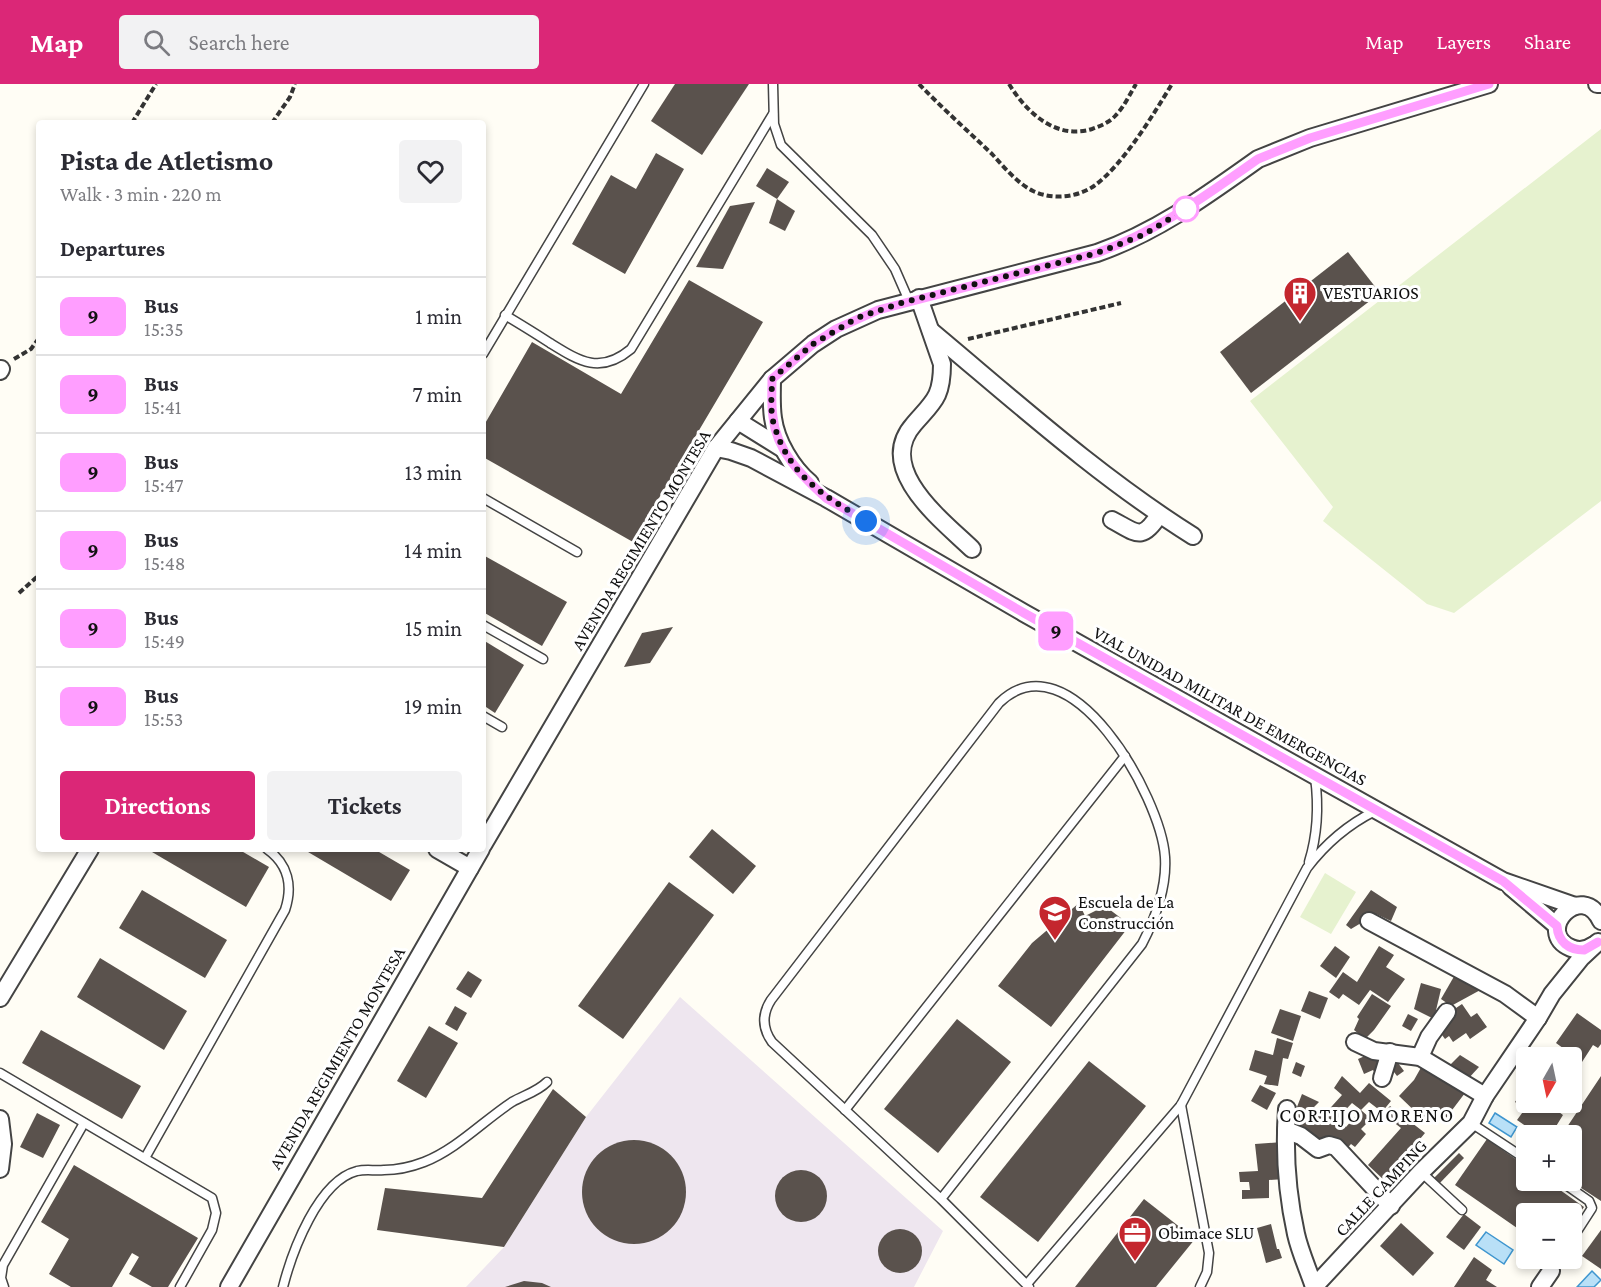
<!DOCTYPE html>
<html lang="en">
<head>
<meta charset="utf-8">
<style>
	body { margin:0; font-family:"Crimson Pro",serif; background:#f2f2f3; color:#2b2b33; height:100vh; display:flex; flex-direction:column; font-size:22px; white-space:nowrap }
	* { box-sizing:border-box; margin:0 }
	p { font-size:20px; color:#7c7c81 }
	.icon { flex:none; width:33px; height:33px; fill:none; stroke:currentColor; stroke-width:2; stroke-linecap:round; stroke-linejoin:round }
	.map { position:relative; flex:1; overflow:hidden }
	.drawer { position:absolute; left:36px; top:36px; width:450px; height:732px; display:flex; flex-direction:column; background:#fff; border-radius:6px; box-shadow:0 3px 9px #0003 }
	.drawer>* { flex:none }
	.badge { padding:0 12px; border-radius:9px; font-size:21px; line-height:39px }
	.needle { width:39px; rotate:189deg }
	.tools { position:absolute; left:1516px; top:963px; display:grid; gap:12px }
	.tools a { display:grid; place-items:center; width:66px; height:66px; border-radius:6px; background:#fff; box-shadow:0 3px 9px #0003; font-size:30px }
	.you { position:absolute; width:30px; height:30px; margin:-15px; border:4px solid #fff; border-radius:50%; background:#1a73e8; box-shadow:0 0 0 9px #1a73e833 }
	.map>.badge { position:absolute; translate:-50% -50%; box-shadow:0 0 0 3px #fff }
	h2 { padding:0 24px; font-size:22px; line-height:54px }
	.round { display:grid; place-items:center; flex:none; width:63px; height:63px; border-radius:6px; background:#f2f2f3 }
	.head { display:flex; align-items:center; justify-content:space-between; height:102px; padding:0 24px }
	h1 { font-size:28px; font-weight:700; line-height:45px }
	.action { display:flex; gap:12px; margin-top:auto; padding:12px 24px }
	.action a { flex:1; height:69px; border-radius:6px; background:#db2777; color:#fff; font-size:24px; font-weight:700; line-height:69px; text-align:center }
	.action a+a { background:#f2f2f3; color:#2b2b33 }
	ul { padding:0; list-style:none }
	li { display:flex; align-items:center; gap:18px; height:78px; padding:0 24px; border-top:2px solid #e1e1e2 }
	li div { flex:1 }
	li b { display:block; font-size:22px }
	li em { font-style:normal }
	li .badge { min-width:66px; font-weight:700; text-align:center }
	header { display:flex; align-items:center; gap:36px; box-sizing:border-box; height:84px; padding:0 30px; background:#db2777; color:#fff }
	header strong { font-size:28px }
	nav { display:flex; gap:33px; margin-inline-start:auto; font-size:21px }
	.search { width:420px; height:54px; background:#f2f2f3; display:flex; align-items:center; gap:15px; box-sizing:border-box; padding:0 21px; border-radius:6px; color:#7c7c81; font-size:22px }
	.map>svg:first-child { display:block }
	.industrial { fill:#eee6ef }
	.pitch { fill:#e6f2cf }
	.water { fill:#b9e0f7; stroke:#3f96cf; stroke-width:1.5 }
	.building { fill:#5a524d }
	.lines { fill:none; stroke-linecap:round; stroke-linejoin:round }
	.service-casing { stroke:#444; stroke-width:11 }
	.minor-casing { stroke:#444; stroke-width:20 }
	.path { stroke:#333; stroke-width:4; stroke-dasharray:6 3; stroke-linecap:butt }
	.service { stroke:#fff; stroke-width:8 }
	.minor { stroke:#fff; stroke-width:16 }
	.line-casing { stroke:#fff; stroke-width:14 }
	.line { stroke:#ff9eff; stroke-width:9 }
	.walk { stroke:#111; stroke-width:6; stroke-dasharray:0 10.8 }
	.stop-dot { fill:#fff; stroke:#ff9eff; stroke-width:3 }
	.labels { text-anchor:middle; dominant-baseline:central; stroke-width:6; stroke-linejoin:round; paint-order:stroke }
	.poi-label { font-size:18px; fill:#111; stroke:#fff; text-anchor:start }
	.street-label { font-size:18px; fill:#111; stroke:#fff }
	.neighbourhood-label { font-size:20px; letter-spacing:1.5px; fill:#111; stroke:#fff }
</style>
</head>
<body>
<header>
<strong>Map</strong>
<div class="search"><svg class="icon" aria-label="search" viewBox="0 0 24 24"><circle cx="10" cy="10" r="6"/><path d="M15 15l6 6"/></svg>Search here</div>
<nav><a>Map</a><a>Layers</a><a>Share</a></nav>
</header>
<div class="map">
<svg width="1601" height="1203" viewBox="0 0 1601 1203">
	<rect width="100%" height="100%" fill="#fffdf5"/>
	<path class="industrial" d="M 680,913 L 943,1147 L 914,1203 L 466,1203 L 504,1163 L 586,1033 Z"/>
	<g class="pitch">
		<path d="M 1601,45 L 1601,417 L 1454,529 L 1427,520 L 1323,437 L 1333,423 L 1250,317 Z"/>
		<path d="M 1325,789 L 1356,808 L 1331,850 L 1300,833 Z"/>
	</g>
	<g class="water">
		<path d="M 1495,1029 L 1517,1043 L 1511,1053 L 1489,1039 Z"/>
		<path d="M 1486,1148 L 1513,1166 L 1504,1180 L 1476,1161 Z"/>
		<path d="M 1592,1187 L 1601,1196 L 1594,1203 L 1577,1203 Z"/>
	</g>
	<g class="building">
		<path d="M 675,0 L 749,0 L 702,71 L 651,37 Z"/>
		<path d="M 656,69 L 684,85 L 625,190 L 572,160 L 611,91 L 636,105 Z"/>
		<path d="M 767,84 L 789,98 L 777,115 L 756,102 Z"/>
		<path d="M 777,115 L 795,127 L 785,147 L 769,139 Z"/>
		<path d="M 755,118 L 723,185 L 696,183 L 730,122 Z"/>
		<path d="M 1348,168 L 1380,209 L 1251,309 L 1220,268 Z"/>
		<path d="M 689,196 L 763,238 L 633,458 L 483,373 L 483,343 L 532,258 L 621,310 Z"/>
		<path d="M 483,471 L 567,518 L 542,562 L 483,528 Z"/>
		<path d="M 673,543 L 650,579 L 624,583 L 642,549 Z"/>
		<path d="M 483,556 L 524,581 L 495,629 L 483,621 Z"/>
		<path d="M 712,745 L 756,782 L 733,810 L 689,773 Z"/>
		<path d="M 154,765 L 238,765 L 269,783 L 246,823 L 152,768 Z"/>
		<path d="M 303,765 L 374,765 L 410,786 L 391,817 Z"/>
		<path d="M 669,798 L 714,831 L 623,955 L 578,922 Z"/>
		<path d="M 142,806 L 227,856 L 205,894 L 119,844 Z"/>
		<path d="M 1371,806 L 1397,823 L 1391,837 L 1376,830 L 1351,845 L 1346,841 Z"/>
		<path d="M 1079,819 L 1085,832 L 1105,822 L 1130,841 L 1051,943 L 998,902 L 1032,859 Z"/>
		<path d="M 1335,862 L 1350,873 L 1336,894 L 1320,882 Z"/>
		<path d="M 1379,862 L 1394,871 L 1386,883 L 1405,895 L 1388,918 L 1370,906 L 1359,921 L 1343,910 L 1339,915 L 1329,908 L 1343,888 L 1357,898 Z"/>
		<path d="M 100,874 L 187,927 L 164,966 L 77,913 Z"/>
		<path d="M 468,887 L 482,896 L 471,914 L 456,905 Z"/>
		<path d="M 1456,889 L 1484,904 L 1451,922 L 1441,915 Z"/>
		<path d="M 1421,899 L 1441,905 L 1434,935 L 1414,925 Z"/>
		<path d="M 1309,907 L 1328,914 L 1320,935 L 1301,927 Z"/>
		<path d="M 1372,910 L 1391,922 L 1374,946 L 1365,955 L 1354,946 L 1359,935 L 1357,933 Z"/>
		<path d="M 1462,920 L 1471,933 L 1477,929 L 1487,943 L 1470,955 L 1466,949 L 1453,958 L 1449,952 L 1445,955 L 1442,951 L 1441,943 L 1453,926 Z"/>
		<path d="M 455,922 L 467,929 L 457,947 L 445,940 Z"/>
		<path d="M 1280,925 L 1301,932 L 1293,957 L 1271,949 Z"/>
		<path d="M 1577,929 L 1601,946 L 1601,960 L 1598,964 L 1593,961 L 1582,978 L 1556,959 Z"/>
		<path d="M 1408,930 L 1418,935 L 1411,947 L 1402,942 Z"/>
		<path d="M 957,935 L 1011,978 L 938,1069 L 884,1025 Z"/>
		<path d="M 429,942 L 458,959 L 426,1014 L 397,997 Z"/>
		<path d="M 41,946 L 141,1002 L 122,1035 L 22,979 Z"/>
		<path d="M 1277,954 L 1293,959 L 1288,975 L 1283,974 L 1278,1002 L 1264,1000 L 1267,992 L 1249,986 L 1255,966 L 1273,971 Z"/>
		<path d="M 1374,968 L 1382,977 L 1377,979 L 1381,987 L 1375,989 L 1373,986 L 1364,990 L 1358,975 Z"/>
		<path d="M 1460,971 L 1479,983 L 1467,996 L 1446,985 Z"/>
		<path d="M 1089,977 L 1146,1022 L 1038,1158 L 980,1113 Z"/>
		<path d="M 1296,978 L 1305,982 L 1301,993 L 1292,989 Z"/>
		<path d="M 1398,979 L 1404,987 L 1397,992 L 1391,984 Z"/>
		<path d="M 1423,980 L 1465,1009 L 1443,1038 L 1431,1028 L 1423,1035 L 1399,1012 L 1414,996 Z"/>
		<path d="M 1342,992 L 1360,1009 L 1369,999 L 1391,1017 L 1382,1028 L 1369,1018 L 1361,1026 L 1352,1019 L 1337,1035 L 1346,1043 L 1361,1026 L 1371,1035 L 1361,1045 L 1366,1050 L 1355,1063 L 1351,1060 L 1344,1068 L 1327,1053 L 1319,1060 L 1290,1041 L 1302,1010 L 1319,1018 L 1314,1023 L 1323,1032 L 1342,1011 L 1334,1004 Z"/>
		<path d="M 1601,992 L 1601,1117 L 1572,1098 L 1572,1052 L 1561,1052 Z"/>
		<path d="M 1527,1000 L 1527,1018 L 1562,1018 L 1556,1026 L 1563,1031 L 1550,1052 L 1540,1052 L 1517,1036 L 1525,1025 L 1515,1018 Z"/>
		<path d="M 1260,1001 L 1276,1009 L 1267,1026 L 1251,1017 Z"/>
		<path d="M 553,1005 L 586,1033 L 504,1163 L 377,1146 L 385,1104 L 482,1114 Z"/>
		<path d="M 1390,1022 L 1425,1049 L 1385,1097 L 1368,1081 L 1401,1044 L 1383,1030 Z"/>
		<path d="M 37,1029 L 60,1041 L 43,1074 L 20,1063 Z"/>
		<path d="M 1487,1055 L 1527,1083 L 1527,1096 L 1546,1096 L 1584,1123 L 1572,1139 L 1572,1130 L 1527,1130 L 1527,1151 L 1455,1101 Z"/>
		<circle cx="634" cy="1108" r="52"/>
		<path d="M 1282,1058 L 1285,1095 L 1269,1096 L 1269,1114 L 1242,1115 L 1242,1106 L 1250,1106 L 1249,1098 L 1240,1098 L 1239,1088 L 1258,1087 L 1255,1060 Z"/>
		<path d="M 1459,1069 L 1464,1074 L 1437,1102 L 1432,1096 Z"/>
		<path d="M 74,1081 L 198,1154 L 168,1203 L 152,1203 L 129,1190 L 139,1173 L 132,1169 L 112,1203 L 71,1203 L 49,1190 L 69,1155 L 41,1138 Z"/>
		<circle cx="801" cy="1112" r="26"/>
		<path d="M 1144,1115 L 1195,1155 L 1156,1203 L 1075,1203 Z"/>
		<path d="M 1464,1130 L 1481,1143 L 1464,1166 L 1446,1153 Z"/>
		<path d="M 1401,1139 L 1434,1169 L 1413,1192 L 1380,1162 Z"/>
		<path d="M 1271,1140 L 1277,1165 L 1279,1165 L 1282,1174 L 1266,1179 L 1257,1144 Z"/>
		<circle cx="900" cy="1167" r="22"/>
		<path d="M 1601,1146 L 1601,1185 L 1582,1172 Z"/>
		<path d="M 1474,1173 L 1492,1186 L 1486,1196 L 1497,1203 L 1454,1203 Z"/>
		<path d="M 524,1197 L 542,1199 L 551,1203 L 505,1203 Z"/>
	</g>
	<g class="lines">
		<defs>
			<g id="service">
				<path d="M 773,0 L 774,40 L 781,61 L 872,151 L 895,185 L 909,217"/>
				<path d="M 505,231 C 520,240 535,249 550,259 C 579,277 600,291 631,265 L 773,30"/>
				<path d="M 483,270 L 644,0"/>
				<path d="M 483,414 L 577,468"/>
				<path d="M 483,541 L 543,575"/>
				<path d="M 483,632 L 502,643"/>
				<path d="M 1309,778 C 1318,749 1319,723 1315,693"/>
				<path d="M 0,989 L 212,1114 L 216,1129 L 212,1146 L 180,1203"/>
				<path d="M 1181,1021 L 1209,1169 L 1207,1188 L 1200,1203"/>
				<path d="M 845,1026 L 1125,672"/>
				<path d="M 1471,1039 L 1527,1076"/>
				<path d="M 145,1074 L 285,826 C 293,802 288,780 267,765"/>
				<path d="M 1421,1088 L 1462,1126"/>
				<path d="M 1559,1096 L 1589,1117 L 1592,1124 L 1572,1155"/>
				<path d="M 941,1115 L 1142,860 C 1156,833 1167,804 1165,773 C 1161,713 1070,550 999,619 L 771,916 C 762,930 762,944 772,958 L 941,1115 L 1029,1203"/>
				<path d="M 1027,1200 L 1181,1021 L 1307,784 C 1326,759 1347,741 1375,727"/>
				<path d="M 4,1203 L 1,1194 L 3,1181 L 84,1039"/>
				<path d="M 283,1203 C 292,1168 318,1097 357,1087 C 366,1085 375,1087 384,1086 C 398,1086 411,1083 424,1078 C 457,1065 483,1037 512,1018 C 524,1011 537,1008 547,998"/>
			</g>
			<g id="minor">
				<path d="M 1597,0 L 1601,0"/>
				<path d="M 919,214 L 942,280 C 942,313 934,317 914,340 C 874,385 943,437 972,465"/>
				<path d="M 931,247 C 1016,318 1099,393 1193,452"/>
				<path d="M 0,287 L 1,285"/>
				<path d="M 772,295 C 772,308 771,321 773,334 C 776,357 792,384 810,399"/>
				<path d="M 738,337 L 783,365"/>
				<path d="M 716,364 L 731,367 L 751,374 L 826,414 L 1024,529 L 1503,797 L 1575,822"/>
				<path d="M 1112,436 C 1137,449 1141,458 1159,431"/>
				<path d="M 483,761 L 716,364 L 772,295 L 813,260 L 836,245 L 878,226 L 1097,169 C 1157,148 1206,112 1258,75 L 1310,54 L 1489,0"/>
				<path d="M 437,765 L 470,784"/>
				<path d="M 1511,803 L 1557,842"/>
				<path d="M 1369,837 L 1505,910 L 1538,934"/>
				<path d="M 1594,861 C 1587,866 1580,868 1571,864 C 1533,848 1582,795 1601,837"/>
				<path d="M 0,914 L 90,765"/>
				<path d="M 1355,958 L 1374,967 L 1420,973 L 1485,1012"/>
				<path d="M 1420,973 L 1429,953 L 1447,928"/>
				<path d="M 1382,994 L 1390,968"/>
				<path d="M 1287,1025 C 1284,1067 1287,1109 1296,1150 C 1300,1168 1308,1185 1314,1203"/>
				<path d="M 0,1035 L 3,1060 L 0,1085"/>
				<path d="M 1286,1046 L 1301,1052 L 1318,1065 L 1329,1061 L 1336,1063 L 1391,1122"/>
				<path d="M 229,1203 L 481,765"/>
				<path d="M 1314,1203 L 1421,1088 L 1471,1039 L 1485,1012 L 1538,934 L 1552,910 L 1581,874 L 1598,858"/>
				<path d="M 1540,1203 L 1551,1187"/>
			</g>
		</defs>
		<use href="#service" class="service-casing"/>
		<use href="#minor" class="minor-casing"/>
		<g class="path">
			<path d="M 919,0 C 942,24 968,47 992,70 C 1004,83 1017,99 1033,107 C 1052,116 1076,114 1094,102 C 1123,81 1153,31 1172,0"/>
			<path d="M 1009,0 C 1027,29 1056,56 1092,45 C 1101,42 1110,38 1116,31 C 1124,23 1130,10 1136,0"/>
			<path d="M 132,39 L 156,0"/>
			<path d="M 272,39 L 290,13 L 295,0"/>
			<path d="M 968,255 L 1121,219"/>
			<path d="M 14,275 L 31,265 L 39,254"/>
			<path d="M 19,509 L 39,491"/>
		</g>
		<use href="#service" class="service"/>
		<use href="#minor" class="minor"/>
	</g>
	<g class="lines">
		<defs>
			<path id="line" d="M 1489,0 L 1310,54 L 1258,75 C 1205,112 1158,147 1097,169 L 878,226 L 836,245 L 813,260 L 772,295 C 772,308 771,321 773,333 C 776,367 802,392 826,414 L 1024,529 L 1503,797 L 1557,842 C 1558,858 1569,866 1584,866 L 1598,858"/>
		</defs>
		<use href="#line" class="line-casing"/>
		<use href="#line" class="line"/>
		<path class="walk" d="M 866,437 C 822,411 787,390 773,337 C 770,324 772,308 772,295 L 813,260 L 857,234 L 901,219 L 1097,169 L 1143,151 L 1191,122 L 1186,125"/>
	</g>
	<defs>
		<symbol id="building-pin" viewBox="-11 -11 22 30"><path d="M0 17L-7.5 6A9.5 9.5 0 1 1 7.5 6Z" fill="#c4262e" stroke="#fff"/><path d="M-4-6H4V6H1V3H-1V6H-4ZM-2.5-4.3h1.7v1.8h-1.7ZM.8-4.3h1.7v1.8H.8ZM-2.5-1h1.7V.8h-1.7ZM.8-1h1.7V.8H.8Z" fill="#fff"/></symbol>
		<symbol id="school-pin" viewBox="-11 -11 22 30"><path d="M0 17L-7.5 6A9.5 9.5 0 1 1 7.5 6Z" fill="#c4262e" stroke="#fff"/><path d="M0-5L7-2L0 1L-7-2ZM-4 1L0 2.5L4 1V4Q0 6-4 4Z" fill="#fff"/></symbol>
		<symbol id="office-pin" viewBox="-11 -11 22 30"><path d="M0 17L-7.5 6A9.5 9.5 0 1 1 7.5 6Z" fill="#c4262e" stroke="#fff"/><path d="M-6-3h4V-5.5h4V-3h4V5H-6ZM-1-4.5V-3h2v-1.5ZM-6 0V1H6V0Z" fill="#fff"/></symbol>
	</defs>
	<g fill-rule="evenodd">
		<use href="#building-pin" x="1281" y="190" width="38" height="52"/>
		<use href="#school-pin" x="1036" y="809" width="38" height="52"/>
		<use href="#office-pin" x="1116" y="1130" width="38" height="52"/>
	</g>
	<circle class="stop-dot" cx="1186" cy="125" r="12"/>
	<g class="labels">
		<g class="poi-label">
			<text x="1323" y="209">VESTUARIOS</text>
			<text x="1078" y="818">Escuela de La<tspan x="1078" dy="21">Construcción</tspan></text>
			<text x="1158" y="1149">Obimace SLU</text>
		</g>
		<g class="street-label">
			<text transform="translate(641 456) rotate(-59)">AVENIDA REGIMIENTO MONTESA</text>
			<text transform="translate(1230 622) rotate(29)">VIAL UNIDAD MILITAR DE EMERGENCIAS</text>
			<text transform="translate(337 974) rotate(-60)">AVENIDA REGIMIENTO MONTESA</text>
			<text transform="translate(1381 1104) rotate(-47)">CALLE CAMPING</text>
		</g>
		<g class="neighbourhood-label">
			<text x="1367" y="1031">CORTIJO MORENO</text>
		</g>
	</g>
</svg>
<div class="tools">
<a><svg class="needle" viewBox="-14 -14 28 28"><path d="M0-13l5 13h-10z" fill="#e53935"/><path d="M0 13l5-13h-10z" fill="#7c7c81"/></svg></a>
<a>+</a>
<a>−</a>
</div>
<div class="you" style="left:866px;top:437px"></div>
<b class="badge" style="left:1056px;top:547px;background:#ff9eff;color:#111">9</b>
<section class="drawer">
<div class="head"><div><h1>Pista de Atletismo</h1><p>Walk · 3 min · 220 m</p></div><a class="round"><svg class="icon" aria-label="heart" viewBox="0 0 24 24"><path d="M12 20l-8-8c-3-5 5-10 8-4 3-6 11-1 8 4z"/></svg></a></div>
<h2>Departures</h2>
<ul>
<li><span class="badge" style="background:#ff9eff;color:#111">9</span><div><b>Bus</b><p>15:35</p></div><em>1 min</em></li>
<li><span class="badge" style="background:#ff9eff;color:#111">9</span><div><b>Bus</b><p>15:41</p></div><em>7 min</em></li>
<li><span class="badge" style="background:#ff9eff;color:#111">9</span><div><b>Bus</b><p>15:47</p></div><em>13 min</em></li>
<li><span class="badge" style="background:#ff9eff;color:#111">9</span><div><b>Bus</b><p>15:48</p></div><em>14 min</em></li>
<li><span class="badge" style="background:#ff9eff;color:#111">9</span><div><b>Bus</b><p>15:49</p></div><em>15 min</em></li>
<li><span class="badge" style="background:#ff9eff;color:#111">9</span><div><b>Bus</b><p>15:53</p></div><em>19 min</em></li>
</ul>
<div class="action"><a>Directions</a><a>Tickets</a></div>
</section>
</div>
</body>
</html>
